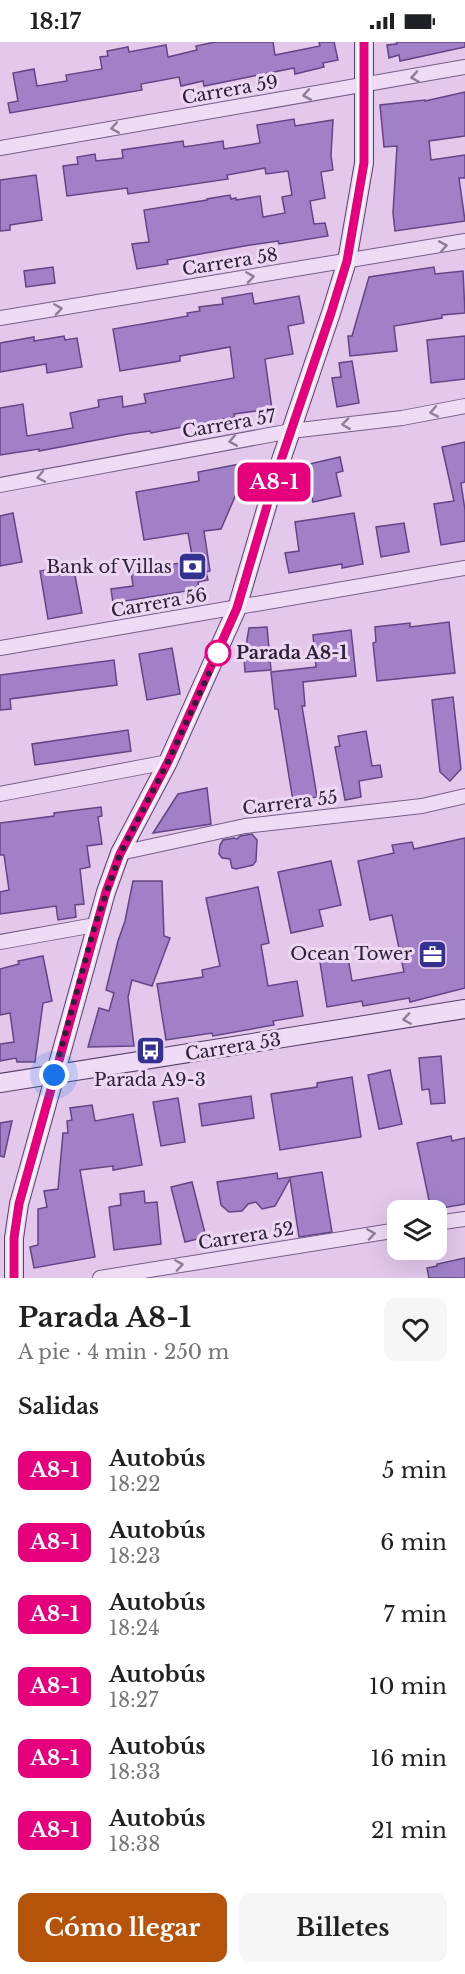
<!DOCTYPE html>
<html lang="es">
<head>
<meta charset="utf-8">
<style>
	body { margin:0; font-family:"Libre Baskerville",serif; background:#f6f6f6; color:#202124; height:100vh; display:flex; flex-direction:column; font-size:22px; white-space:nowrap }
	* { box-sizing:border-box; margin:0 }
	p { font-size:20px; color:#757577 }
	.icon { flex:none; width:33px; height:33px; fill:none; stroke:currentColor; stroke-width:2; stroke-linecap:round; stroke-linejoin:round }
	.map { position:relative; height:1236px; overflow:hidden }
	.panel { display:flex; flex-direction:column; background:#fff; flex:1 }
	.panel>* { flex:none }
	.badge { padding:0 12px; border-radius:9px; font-size:21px; line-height:39px }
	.controls { position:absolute; left:387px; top:1158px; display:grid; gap:12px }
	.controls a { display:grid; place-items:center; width:60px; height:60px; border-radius:12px; background:#fff; box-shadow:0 6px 24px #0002; font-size:30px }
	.you { position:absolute; width:30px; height:30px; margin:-15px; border:4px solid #fff; border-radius:50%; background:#1a73e8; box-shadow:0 0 0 9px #1a73e833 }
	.map>.badge { position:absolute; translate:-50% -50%; box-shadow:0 0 0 3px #fff }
	h2 { padding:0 18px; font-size:22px; line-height:54px }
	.round { display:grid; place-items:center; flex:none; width:63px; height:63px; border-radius:12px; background:#f6f6f6 }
	.headline { display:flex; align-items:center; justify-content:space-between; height:102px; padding:0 18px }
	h1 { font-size:28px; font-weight:800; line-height:45px }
	.primary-button { display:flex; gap:12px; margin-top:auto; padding:12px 18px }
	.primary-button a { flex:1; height:69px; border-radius:12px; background:#b45309; color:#fff; font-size:24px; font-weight:800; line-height:69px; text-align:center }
	.primary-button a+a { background:#f6f6f6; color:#202124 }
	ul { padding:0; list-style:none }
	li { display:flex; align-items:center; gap:18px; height:72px; padding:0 18px }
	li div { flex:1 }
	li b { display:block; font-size:22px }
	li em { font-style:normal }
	li .badge { min-width:66px; font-weight:700; text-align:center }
	.status { display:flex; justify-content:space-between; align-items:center; height:42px; padding:0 30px; background:#fff; direction:ltr }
	.status svg { height:16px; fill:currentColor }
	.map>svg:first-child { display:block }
	.building { fill:#a180c8; stroke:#614585; stroke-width:1.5 }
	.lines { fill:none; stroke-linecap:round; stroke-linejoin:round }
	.street-casing { stroke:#765e87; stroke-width:16 }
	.secondary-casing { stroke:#574169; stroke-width:20 }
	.street { stroke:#f0dbf7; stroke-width:14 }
	.secondary { stroke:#f0dbf7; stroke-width:18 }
	.oneway { stroke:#8e7e98 }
	.line-casing { stroke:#fff; stroke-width:14 }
	.line { stroke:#e6007e; stroke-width:9 }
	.walk { stroke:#2d2139; stroke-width:6; stroke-dasharray:0 10.8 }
	.stop-dot { fill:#fff; stroke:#e6007e; stroke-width:3 }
	.labels { text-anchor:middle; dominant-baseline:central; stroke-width:6; stroke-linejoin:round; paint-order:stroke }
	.street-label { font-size:18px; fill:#2d2139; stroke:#edd7f4 }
	.poi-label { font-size:18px; fill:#2d2139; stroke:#edd7f4; text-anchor:end }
	.stop-label { font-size:18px; font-weight:bold; fill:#2d2139; stroke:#edd7f4; text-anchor:start }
</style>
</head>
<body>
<div class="status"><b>18:17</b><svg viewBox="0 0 49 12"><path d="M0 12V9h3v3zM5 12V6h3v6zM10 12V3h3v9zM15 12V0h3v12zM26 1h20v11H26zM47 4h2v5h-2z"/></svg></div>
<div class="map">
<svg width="465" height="1236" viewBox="0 0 465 1236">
	<rect width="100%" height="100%" fill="#e3c8ec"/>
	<g class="building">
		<path d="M 215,0 L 273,0 L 275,13 L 320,4 L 319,0 L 334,0 L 338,18 L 323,21 L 324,25 L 295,32 L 294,26 L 204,44 L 203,39 L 181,44 L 179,35 L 141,42 L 142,48 L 10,71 L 8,61 L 18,59 L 13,31 L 34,27 L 37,44 L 67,39 L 66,33 L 102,27 L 100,15 L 108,14 L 107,9 L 128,5 L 129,10 L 166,3 L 168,15 L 197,8 L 196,4 Z"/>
		<path d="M 396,0 L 465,0 L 465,5 L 400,19 L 399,13 L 389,16 L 387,3 L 397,2 Z"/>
		<path d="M 465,50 L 465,94 L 429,99 L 431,118 L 465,113 L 465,136 L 459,136 L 465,179 L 395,189 L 393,171 L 397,104 L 384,105 L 380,63 L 425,58 L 425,59 Z"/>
		<path d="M 294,77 L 295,84 L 333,78 L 331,114 L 333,128 L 321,130 L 325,156 L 310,159 L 314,182 L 325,181 L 328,194 L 279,202 L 278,199 L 250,203 L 167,218 L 168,222 L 137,227 L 132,202 L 149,200 L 144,168 L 207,158 L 207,157 L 230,153 L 231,157 L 236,156 L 236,158 L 260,154 L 263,175 L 285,171 L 282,155 L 292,153 L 288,129 L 266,132 L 265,126 L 227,133 L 228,137 L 128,152 L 127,146 L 67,154 L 63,124 L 78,122 L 77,115 L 95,112 L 96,119 L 123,116 L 122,108 L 183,99 L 184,105 L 223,99 L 224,107 L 260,101 L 257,83 Z"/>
		<path d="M 36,133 L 42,178 L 10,183 L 10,188 L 0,189 L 0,138 Z"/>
		<path d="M 53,225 L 55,241 L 26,245 L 24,229 Z"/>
		<path d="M 434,225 L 435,232 L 463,229 L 465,271 L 442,273 L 442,276 L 394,284 L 397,309 L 350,314 L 348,294 L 352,294 L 369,235 Z"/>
		<path d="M 252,251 L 254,262 L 299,254 L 304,281 L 288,284 L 293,312 L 265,317 L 272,367 L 234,372 L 235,375 L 151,391 L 150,389 L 128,392 L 39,409 L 39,407 L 0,413 L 0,366 L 23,362 L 27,394 L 73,386 L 70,371 L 99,365 L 98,358 L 122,354 L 123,365 L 146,361 L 144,352 L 234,336 L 230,305 L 180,314 L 180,319 L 120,329 L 113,287 L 188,274 L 187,271 L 200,269 L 199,265 L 223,262 L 222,256 Z"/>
		<path d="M 64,294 L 65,298 L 77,296 L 82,325 L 47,331 L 46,322 L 0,330 L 0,301 L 34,295 L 34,299 Z"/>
		<path d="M 465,294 L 465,337 L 431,341 L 427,298 Z"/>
		<path d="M 352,319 L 359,361 L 337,365 L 332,336 L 341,335 L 339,321 Z"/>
		<path d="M 465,400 L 465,440 L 461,441 L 465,468 L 465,499 L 441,503 L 434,462 L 454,459 L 442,405 Z"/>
		<path d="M 340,415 L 343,429 L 336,431 L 341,454 L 313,460 L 305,429 L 307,429 L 305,423 Z"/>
		<path d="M 250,420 L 221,487 L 204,489 L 210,529 L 206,530 L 208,538 L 198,540 L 199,547 L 113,561 L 111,547 L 133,544 L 131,529 L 193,519 L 188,491 L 144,498 L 136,450 L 199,439 L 198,430 Z"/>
		<path d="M 13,471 L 22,520 L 0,524 L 0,474 Z"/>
		<path d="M 354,471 L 363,522 L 342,526 L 342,522 L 289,531 L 285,511 L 299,509 L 295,480 Z"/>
		<path d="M 404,481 L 409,510 L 381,515 L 376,485 Z"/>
		<path d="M 73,523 L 82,571 L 48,577 L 40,529 Z"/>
		<path d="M 449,580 L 455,631 L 377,639 L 373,601 L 376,600 L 375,585 L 410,581 L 410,585 Z"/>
		<path d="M 267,585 L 271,628 L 245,630 L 244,616 L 249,586 Z"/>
		<path d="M 351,588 L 356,634 L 303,640 L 305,664 L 302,664 L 317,755 L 293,759 L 278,667 L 275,667 L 271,630 L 316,625 L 313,593 Z"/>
		<path d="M 172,606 L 180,652 L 147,658 L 139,612 Z"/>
		<path d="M 114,618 L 117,643 L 10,657 L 11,667 L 0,668 L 0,633 Z"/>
		<path d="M 453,655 L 461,727 L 450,739 L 440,730 L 432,658 Z"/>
		<path d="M 128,688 L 131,709 L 35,723 L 32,702 Z"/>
		<path d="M 366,689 L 372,724 L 380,723 L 382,735 L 359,739 L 361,755 L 345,758 L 335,705 L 340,704 L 338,694 Z"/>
		<path d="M 207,746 L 211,782 L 153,791 L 178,752 Z"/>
		<path d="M 101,765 L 102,774 L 98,775 L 102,802 L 87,804 L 90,825 L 80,827 L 84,862 L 75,863 L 76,875 L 58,878 L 56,864 L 0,872 L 0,850 L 9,848 L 4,813 L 0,813 L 0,781 L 54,774 L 54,771 Z"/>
		<path d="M 252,792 L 257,798 L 256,819 L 253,823 L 236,827 L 232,826 L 230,817 L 222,816 L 219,812 L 220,803 L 223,798 L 234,796 L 237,797 L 240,794 Z"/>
		<path d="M 465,796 L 465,946 L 410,960 L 409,956 L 363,964 L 362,959 L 327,965 L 320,920 L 348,915 L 352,939 L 404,930 L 392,873 L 370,878 L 358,819 L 394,811 L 392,803 L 412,800 L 414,807 Z"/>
		<path d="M 331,819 L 341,863 L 319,868 L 323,884 L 291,891 L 278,830 Z"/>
		<path d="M 133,839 L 162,839 L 164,894 L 170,896 L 152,944 L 132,938 L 128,955 L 134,1004 L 88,1005 L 99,966 L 109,969 L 114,951 L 106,948 L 118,899 L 125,879 Z"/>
		<path d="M 258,845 L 269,901 L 261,903 L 268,944 L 297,939 L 303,974 L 273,979 L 274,983 L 213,994 L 212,991 L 166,998 L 157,942 L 203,935 L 202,928 L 220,924 L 206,856 Z"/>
		<path d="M 43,914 L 52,959 L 43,961 L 35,1020 L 17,1020 L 16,1016 L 0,1019 L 0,1002 L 14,1000 L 10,971 L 0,973 L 0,927 L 19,922 L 18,919 Z"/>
		<path d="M 441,1014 L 445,1061 L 431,1062 L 429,1047 L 422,1048 L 419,1016 Z"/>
		<path d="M 390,1028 L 402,1082 L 379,1087 L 368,1033 Z"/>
		<path d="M 352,1035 L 361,1095 L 280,1108 L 271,1052 L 317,1045 L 317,1041 Z"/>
		<path d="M 251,1054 L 254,1076 L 202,1084 L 199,1062 Z"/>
		<path d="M 178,1056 L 185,1100 L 161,1104 L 153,1060 Z"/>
		<path d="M 92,1063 L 95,1079 L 133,1072 L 142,1123 L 113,1128 L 113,1124 L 80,1128 L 95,1215 L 34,1226 L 30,1205 L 38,1203 L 38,1167 L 47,1165 L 44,1149 L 58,1147 L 63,1091 L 68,1091 L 67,1079 L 72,1078 L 70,1066 Z"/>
		<path d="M 12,1079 L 4,1115 L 0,1114 L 0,1081 Z"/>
		<path d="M 451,1094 L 452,1099 L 465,1096 L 465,1162 L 431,1168 L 417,1101 Z"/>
		<path d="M 322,1130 L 332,1190 L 299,1195 L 290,1137 L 275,1164 L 262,1167 L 256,1160 L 248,1162 L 242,1169 L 229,1170 L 221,1163 L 217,1140 L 277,1131 L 278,1137 Z"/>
		<path d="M 192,1140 L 206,1195 L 185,1200 L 171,1145 Z"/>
		<path d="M 144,1149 L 145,1161 L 157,1160 L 161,1202 L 114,1208 L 109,1165 L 121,1163 L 120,1152 Z"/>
		<path d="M 465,1216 L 465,1236 L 429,1236 L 427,1226 L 437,1224 L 437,1222 Z"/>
	</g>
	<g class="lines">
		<defs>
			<g id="street">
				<path d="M 0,106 L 465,25"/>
				<path d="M 0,276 L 465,199"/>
				<path d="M 0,443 L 291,389 L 402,376 L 465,364"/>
				<path d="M 0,606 L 465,526"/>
				<path d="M 0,752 L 168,720"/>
				<path d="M 120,811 L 245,784 L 422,764 L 465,754"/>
				<path d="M 0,900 L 95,883"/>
				<path d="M 436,1181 L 465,1177"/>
				<path d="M 100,1236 L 398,1188"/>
			</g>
			<g id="secondary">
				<path d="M 0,1041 L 465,967"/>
				<path d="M 14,1236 L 14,1196 L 19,1162 L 106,850 L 120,811 L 168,720 L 237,566 L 277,430 L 331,271 L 347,219 L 364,121 L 364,0"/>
			</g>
		</defs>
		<use href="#street" class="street-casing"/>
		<use href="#secondary" class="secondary-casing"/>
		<use href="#street" class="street"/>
		<use href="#secondary" class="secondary"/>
	</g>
	<defs><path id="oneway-chevron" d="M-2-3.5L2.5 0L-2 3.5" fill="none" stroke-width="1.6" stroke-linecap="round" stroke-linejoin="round" transform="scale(1.5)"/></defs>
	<g class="oneway">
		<use href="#oneway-chevron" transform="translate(415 35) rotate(171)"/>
		<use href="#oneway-chevron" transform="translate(307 53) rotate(170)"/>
		<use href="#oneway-chevron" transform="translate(115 86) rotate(170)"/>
		<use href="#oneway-chevron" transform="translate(443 204) rotate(-10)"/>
		<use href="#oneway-chevron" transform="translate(250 235) rotate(-9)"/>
		<use href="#oneway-chevron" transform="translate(58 267) rotate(-9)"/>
		<use href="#oneway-chevron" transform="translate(434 370) rotate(169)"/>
		<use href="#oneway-chevron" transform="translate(346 382) rotate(173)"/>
		<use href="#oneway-chevron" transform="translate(233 399) rotate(170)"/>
		<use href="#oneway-chevron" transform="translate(41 435) rotate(169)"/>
		<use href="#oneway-chevron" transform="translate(407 977) rotate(171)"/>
		<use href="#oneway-chevron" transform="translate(371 1192) rotate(-9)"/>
		<use href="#oneway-chevron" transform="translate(179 1223) rotate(-9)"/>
	</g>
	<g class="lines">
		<defs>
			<path id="line" d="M 14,1236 L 14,1196 L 19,1162 L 106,850 L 120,812 L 168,720 L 237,566 L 277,430 L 331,271 L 347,219 L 364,121 L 364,0"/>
		</defs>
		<use href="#line" class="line-casing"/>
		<use href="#line" class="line"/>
		<path class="walk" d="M 54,1033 L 95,883 L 120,812 L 168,720 L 220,607 L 218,611"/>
	</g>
	<defs>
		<symbol id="bank-square" viewBox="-11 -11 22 22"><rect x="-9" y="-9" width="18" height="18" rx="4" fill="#353193" stroke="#edd7f4"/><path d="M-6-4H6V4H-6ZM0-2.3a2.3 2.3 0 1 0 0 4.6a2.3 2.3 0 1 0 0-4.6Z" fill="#fff"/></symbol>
		<symbol id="office-square" viewBox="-11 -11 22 22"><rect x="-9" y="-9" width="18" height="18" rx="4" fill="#353193" stroke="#edd7f4"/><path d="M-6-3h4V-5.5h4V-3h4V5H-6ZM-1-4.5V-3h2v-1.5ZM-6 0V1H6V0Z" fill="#fff"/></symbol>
		<symbol id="bus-square" viewBox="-11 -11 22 22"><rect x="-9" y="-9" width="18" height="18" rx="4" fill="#353193" stroke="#edd7f4"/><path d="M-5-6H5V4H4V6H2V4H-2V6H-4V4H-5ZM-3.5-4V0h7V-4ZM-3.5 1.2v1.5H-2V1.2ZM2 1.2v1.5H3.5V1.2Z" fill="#fff"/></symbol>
	</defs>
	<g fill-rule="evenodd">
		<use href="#bank-square" x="176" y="508" width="33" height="33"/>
		<use href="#office-square" x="416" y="896" width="33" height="33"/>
		<use href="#bus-square" x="134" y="992" width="33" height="33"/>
	</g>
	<circle class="stop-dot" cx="218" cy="611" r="12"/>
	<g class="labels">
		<g class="street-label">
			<text transform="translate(230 48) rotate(-10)">Carrera 59</text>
			<text transform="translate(230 220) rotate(-9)">Carrera 58</text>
			<text transform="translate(229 382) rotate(-10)">Carrera 57</text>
			<text transform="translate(159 561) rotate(-10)">Carrera 56</text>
			<text transform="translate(290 761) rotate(-7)">Carrera 55</text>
			<text transform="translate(233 1005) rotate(-9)">Carrera 53</text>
			<text transform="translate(246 1194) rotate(-9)">Carrera 52</text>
		</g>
		<g class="poi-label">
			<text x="172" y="525">Bank of Villas</text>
			<text x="412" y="912">Ocean Tower</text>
			<text x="150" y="1038" text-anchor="middle">Parada A9-3</text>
		</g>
		<g class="stop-label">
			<text x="236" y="611">Parada A8-1</text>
		</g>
	</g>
</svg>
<div class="controls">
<a><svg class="icon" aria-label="layers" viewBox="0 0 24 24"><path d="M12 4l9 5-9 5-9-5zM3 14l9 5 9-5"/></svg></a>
</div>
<div class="you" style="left:54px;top:1033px"></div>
<b class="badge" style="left:274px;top:440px;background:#e6007e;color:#fff">A8-1</b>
</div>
<section class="panel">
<div class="headline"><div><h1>Parada A8-1</h1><p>A pie · 4 min · 250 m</p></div><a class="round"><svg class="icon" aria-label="heart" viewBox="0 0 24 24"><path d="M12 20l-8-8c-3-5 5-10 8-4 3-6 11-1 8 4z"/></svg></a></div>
<h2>Salidas</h2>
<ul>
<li><span class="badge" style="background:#e6007e;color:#fff">A8-1</span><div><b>Autobús</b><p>18:22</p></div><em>5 min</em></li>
<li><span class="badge" style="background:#e6007e;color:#fff">A8-1</span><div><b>Autobús</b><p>18:23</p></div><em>6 min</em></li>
<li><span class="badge" style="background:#e6007e;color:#fff">A8-1</span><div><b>Autobús</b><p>18:24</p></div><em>7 min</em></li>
<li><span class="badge" style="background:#e6007e;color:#fff">A8-1</span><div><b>Autobús</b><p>18:27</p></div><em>10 min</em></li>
<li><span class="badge" style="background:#e6007e;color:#fff">A8-1</span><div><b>Autobús</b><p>18:33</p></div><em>16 min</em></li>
<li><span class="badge" style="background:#e6007e;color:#fff">A8-1</span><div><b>Autobús</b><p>18:38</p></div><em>21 min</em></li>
</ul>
<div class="primary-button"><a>Cómo llegar</a><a>Billetes</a></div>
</section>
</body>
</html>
